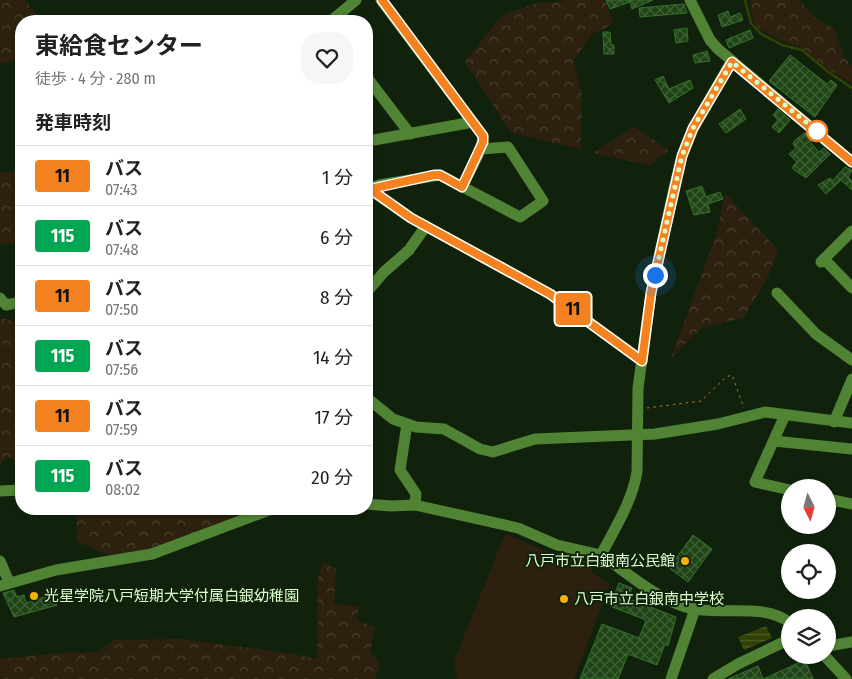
<!DOCTYPE html>
<html lang="ja">
<head>
<meta charset="utf-8">
<style>
	body { margin:0; font-family:"Fira Sans Condensed","Noto Sans JP",sans-serif; background:#f6f6f6; color:#222; height:100vh; display:flex; flex-direction:column; font-size:19px; white-space:nowrap }
	* { box-sizing:border-box; margin:0 }
	p { font-size:16px; color:#767676 }
	.icon { flex:none; width:28px; height:28px; fill:none; stroke:currentColor; stroke-width:2; stroke-linecap:round; stroke-linejoin:round }
	.map { position:relative; flex:1; overflow:hidden }
	.panel { position:absolute; left:15px; top:15px; width:358px; height:500px; display:flex; flex-direction:column; background:#fff; border-radius:20px; box-shadow:0 1px 4px #0004 }
	.panel>* { flex:none }
	.badge { padding:0 10px; border-radius:4px; font-size:18px; line-height:32px }
	.needle { width:32px; rotate:174deg }
	.controls { position:absolute; left:781px; top:479px; display:grid; gap:10px }
	.controls a { display:grid; place-items:center; width:55px; height:55px; border-radius:50%; background:#fff; box-shadow:0 1px 4px #0004; font-size:25px }
	.you { position:absolute; width:25px; height:25px; margin:-12px; border:4px solid #fff; border-radius:50%; background:#1a73e8; box-shadow:0 0 0 8px #1a73e833 }
	.map>.badge { position:absolute; translate:-50% -50%; box-shadow:0 0 0 2px #fff }
	h2 { padding:0 20px; font-size:19px; line-height:45px }
	.round { display:grid; place-items:center; flex:none; width:52px; height:52px; border-radius:20px; background:#f6f6f6 }
	.headline { display:flex; align-items:center; justify-content:space-between; height:85px; padding:0 20px }
	h1 { font-size:24px; font-weight:700; line-height:38px }
	ul { padding:0; list-style:none }
	li { display:flex; align-items:center; gap:15px; height:60px; padding:0 20px; border-top:1px solid #e0e0e0 }
	li div { flex:1 }
	li b { display:block; font-size:19px }
	li em { font-style:normal }
	li .badge { min-width:55px; font-weight:700; text-align:center }
	.map>svg:first-child { display:block }
	.forest { fill:url(#forest-crowns) }
	.garden { fill:#2d200f }
	.water { fill:url(#water-rules) }
	.lines { fill:none; stroke-linecap:round; stroke-linejoin:round }
	.stream { stroke:#324106; stroke-width:2.5 }
	.building { fill:url(#building-cross-hatch); stroke:#357227 }
	.path { stroke:#ba7926; stroke-width:1; stroke-dasharray:2.5 4; stroke-linecap:butt }
	.minor { stroke:#508434; stroke-width:11 }
	.line-casing { stroke:#fff; stroke-width:11 }
	.line { stroke:#f58220; stroke-width:8 }
	.walk { stroke:#dbffcd; stroke-width:5; stroke-dasharray:0 9 }
	.stop-dot { fill:#fff; stroke:#f58220; stroke-width:2.5 }
	.poi-dot { fill:#f8b200; stroke:#11220c; stroke-width:2 }
	.labels { text-anchor:middle; dominant-baseline:central; stroke-width:4; stroke-linejoin:round; paint-order:stroke }
	.poi-label { font-size:15px; fill:#dbffcd; stroke:#11220c; text-anchor:start }
</style>
</head>
<body>
<div class="map">
<svg width="852" height="679" viewBox="0 0 852 679">
	<defs>
		<pattern id="forest-crowns" width="20" height="18" patternUnits="userSpaceOnUse" patternTransform="scale(1.25)"><rect width="20" height="18" fill="#2d200f"/><path d="M2 6a3 3 0 1 1 6 0M12 15a3 3 0 1 1 6 0" fill="none" stroke="#4b4131"/></pattern>
		<pattern id="water-rules" width="6" height="5" patternUnits="userSpaceOnUse" patternTransform="scale(1.25)"><rect width="6" height="5" fill="#324106"/><path d="M0 2.5h6" fill="none" stroke="#4f5e29"/></pattern>
		<pattern id="building-cross-hatch" width="8" height="8" patternUnits="userSpaceOnUse" patternTransform="scale(1.25)"><rect width="8" height="8" fill="#1f4517"/><path d="M0 0l8 8M0 8l8-8" fill="none" stroke="#3f6138"/></pattern>
	</defs>
	<rect width="100%" height="100%" fill="#11220c"/>
	<g class="forest">
		<path d="M 0,0 L 25,0 L 39,18 L 38,21 L 21,21 L 21,58 L 0,64 Z"/>
		<path d="M 570,0 L 605,0 L 613,24 L 592,34 L 573,61 L 582,94 L 581,149 L 511,133 L 465,62 L 502,15 L 537,3 Z"/>
		<path d="M 749,0 L 799,0 C 810,12 818,23 834,28 L 844,57 L 852,66 L 852,83 L 829,70 L 801,47 L 786,43 L 758,28 L 754,22 Z"/>
		<path d="M 634,127 L 669,150 L 649,165 L 593,153 Z"/>
		<path d="M 21,171 L 21,242 L 0,245 L 0,172 Z"/>
		<path d="M 725,193 L 778,250 L 768,277 L 743,318 L 701,328 L 671,358 L 717,233 Z"/>
		<path d="M 0,318 L 21,323 L 21,463 L 8,457 L 0,464 Z"/>
		<path d="M 76,509 L 153,509 L 153,514 C 184,511 230,502 260,511 L 161,547 L 115,558 L 77,541 Z"/>
		<path d="M 323,563 L 336,569 L 334,604 L 359,606 L 357,620 L 375,627 L 370,652 L 380,663 L 375,679 L 0,679 L 0,655 L 1,659 L 59,653 L 98,652 L 114,640 L 180,639 L 289,653 L 317,659 L 318,577 Z"/>
	</g>
	<path class="garden" d="M 505,534 L 564,558 L 588,561 L 595,564 L 591,572 L 610,584 L 574,679 L 457,679 L 454,661 Z"/>
	<path class="water" d="M 766,626 L 772,638 L 744,650 L 738,637 Z"/>
	<g class="lines">
		<path class="stream" d="M 745,0 L 751,23 L 761,34 L 782,45 L 802,50 L 827,71 L 852,88"/>
	</g>
	<g class="building">
		<path d="M 606,0 L 653,0 L 632,9 L 630,2 L 610,9 Z"/>
		<path d="M 684,4 L 687,13 L 640,17 L 639,8 Z"/>
		<path d="M 728,11 L 730,17 L 740,13 L 743,20 L 722,27 L 718,15 Z"/>
		<path d="M 687,28 L 688,41 L 676,43 L 674,30 Z"/>
		<path d="M 750,30 L 753,38 L 729,48 L 726,40 Z"/>
		<path d="M 603,32 L 610,32 L 611,45 L 614,45 L 614,54 L 604,54 Z"/>
		<path d="M 707,51 L 710,61 L 695,63 L 693,55 Z"/>
		<path d="M 790,55 L 827,84 L 831,80 L 837,85 L 815,117 L 769,81 Z"/>
		<path d="M 663,76 L 669,89 L 690,80 L 693,88 L 669,103 L 655,80 Z"/>
		<path d="M 740,109 L 746,119 L 726,133 L 719,124 Z"/>
		<path d="M 778,109 L 790,120 L 779,133 L 772,127 L 778,120 L 773,115 Z"/>
		<path d="M 805,133 L 813,139 L 810,142 L 819,152 L 824,148 L 830,154 L 806,178 L 793,169 L 793,166 L 797,162 L 789,154 L 796,148 L 793,144 L 795,140 Z"/>
		<path d="M 845,167 L 852,170 L 848,177 L 852,181 L 852,190 L 841,180 L 826,194 L 818,185 L 830,178 L 832,181 Z"/>
		<path d="M 702,186 L 706,197 L 720,192 L 723,199 L 708,204 L 710,212 L 694,215 L 686,191 Z"/>
		<path d="M 693,535 L 712,549 L 688,582 L 669,568 Z"/>
		<path d="M 619,583 L 632,588 L 627,598 L 676,617 L 668,646 L 665,644 L 657,665 L 628,654 L 618,679 L 580,679 L 602,624 L 639,638 L 646,620 L 610,606 Z"/>
		<path d="M 14,590 L 17,597 L 24,595 L 26,603 L 54,594 L 57,605 L 14,617 L 3,593 Z"/>
		<path d="M 805,660 L 813,679 L 728,679 L 758,666 L 763,679 Z"/>
	</g>
	<g class="lines">
		<path class="path" d="M 647,408 L 701,401 L 726,377 L 732,375 L 744,408"/>
		<g class="minor">
			<path d="M 381,0 L 483,136 L 481,149 L 462,187"/>
			<path d="M 690,0 L 710,40 L 718,49 L 852,162"/>
			<path d="M 331,21 L 356,0"/>
			<path d="M 731,62 L 693,129 L 682,156 L 675,184 L 651,293 L 638,388 L 637,472 C 632,502 615,528 601,555 C 628,573 656,599 689,608 C 719,616 765,602 790,623"/>
			<path d="M 366,76 L 410,134"/>
			<path d="M 374,140 L 473,122"/>
			<path d="M 366,187 L 411,218 L 550,294 L 642,361"/>
			<path d="M 370,189 L 379,185 L 440,175 L 520,217 L 543,201 L 508,147 L 481,149"/>
			<path d="M 824,259 L 852,288"/>
			<path d="M 821,262 L 852,231"/>
			<path d="M 366,293 L 384,272 L 409,250 L 426,226"/>
			<path d="M 777,293 L 816,334 L 852,360"/>
			<path d="M 0,298 L 6,305 L 21,302"/>
			<path d="M 366,397 L 393,419 L 416,427 L 444,429 L 480,449 L 493,452 L 535,439 L 655,434 L 718,424 L 765,412 L 852,423"/>
			<path d="M 785,415 L 755,482 L 790,490"/>
			<path d="M 834,422 L 852,379"/>
			<path d="M 407,424 L 400,470 L 416,494 L 415,505"/>
			<path d="M 774,441 L 852,449"/>
			<path d="M 0,491 L 21,490"/>
			<path d="M 828,499 L 852,504"/>
			<path d="M 366,504 L 391,506 L 415,505 L 518,528 L 557,545 L 601,555"/>
			<path d="M 0,561 L 9,582"/>
			<path d="M 0,586 L 56,570 L 152,554 L 272,509"/>
			<path d="M 828,646 L 852,642"/>
			<path d="M 824,655 L 846,679"/>
			<path d="M 671,679 L 695,609"/>
			<path d="M 713,679 L 738,664 L 790,639"/>
		</g>
	</g>
	<g class="lines">
		<defs>
			<path id="line" d="M 382,0 L 483,136 L 483,142 L 462,187 L 440,175 L 434,175 L 370,189 L 411,218 L 550,294 L 642,361 L 651,293 L 682,156 L 693,128 L 732,62 L 852,162"/>
		</defs>
		<use href="#line" class="line-casing"/>
		<use href="#line" class="line"/>
		<path class="walk" d="M 655,275 L 682,156 L 693,128 L 732,62 L 817,131"/>
	</g>
	<circle class="stop-dot" cx="817" cy="131" r="10"/>
	<g class="poi-dot">
		<circle cx="685" cy="561" r="5"/>
		<circle cx="34" cy="596" r="5"/>
		<circle cx="564" cy="599" r="5"/>
	</g>
	<g class="labels">
		<g class="poi-label">
			<text x="675" y="561" text-anchor="end">八戸市立白銀南公民館</text>
			<text x="44" y="596">光星学院八戸短期大学付属白銀幼稚園</text>
			<text x="574" y="599">八戸市立白銀南中学校</text>
		</g>
	</g>
</svg>
<div class="controls">
<a><svg class="needle" viewBox="-14 -14 28 28"><path d="M0-13l5 13h-10z" fill="#e53935"/><path d="M0 13l5-13h-10z" fill="#767676"/></svg></a>
<a><svg class="icon" aria-label="locate" viewBox="0 0 24 24"><circle cx="12" cy="12" r="6"/><path d="M12 2v4M12 18v4M2 12h4M18 12h4"/></svg></a>
<a><svg class="icon" aria-label="layers" viewBox="0 0 24 24"><path d="M12 4l9 5-9 5-9-5zM3 14l9 5 9-5"/></svg></a>
</div>
<div class="you" style="left:655px;top:275px"></div>
<b class="badge" style="left:573px;top:309px;background:#f58220;color:#111">11</b>
<section class="panel">
<div class="headline"><div><h1>東給食センター</h1><p>徒歩 · 4 分 · 280 m</p></div><a class="round"><svg class="icon" aria-label="heart" viewBox="0 0 24 24"><path d="M12 20l-8-8c-3-5 5-10 8-4 3-6 11-1 8 4z"/></svg></a></div>
<h2>発車時刻</h2>
<ul>
<li><span class="badge" style="background:#f58220;color:#111">11</span><div><b>バス</b><p>07:43</p></div><em>1 分</em></li>
<li><span class="badge" style="background:#00a651;color:#fff">115</span><div><b>バス</b><p>07:48</p></div><em>6 分</em></li>
<li><span class="badge" style="background:#f58220;color:#111">11</span><div><b>バス</b><p>07:50</p></div><em>8 分</em></li>
<li><span class="badge" style="background:#00a651;color:#fff">115</span><div><b>バス</b><p>07:56</p></div><em>14 分</em></li>
<li><span class="badge" style="background:#f58220;color:#111">11</span><div><b>バス</b><p>07:59</p></div><em>17 分</em></li>
<li><span class="badge" style="background:#00a651;color:#fff">115</span><div><b>バス</b><p>08:02</p></div><em>20 分</em></li>
</ul>
</section>
</div>
</body>
</html>
